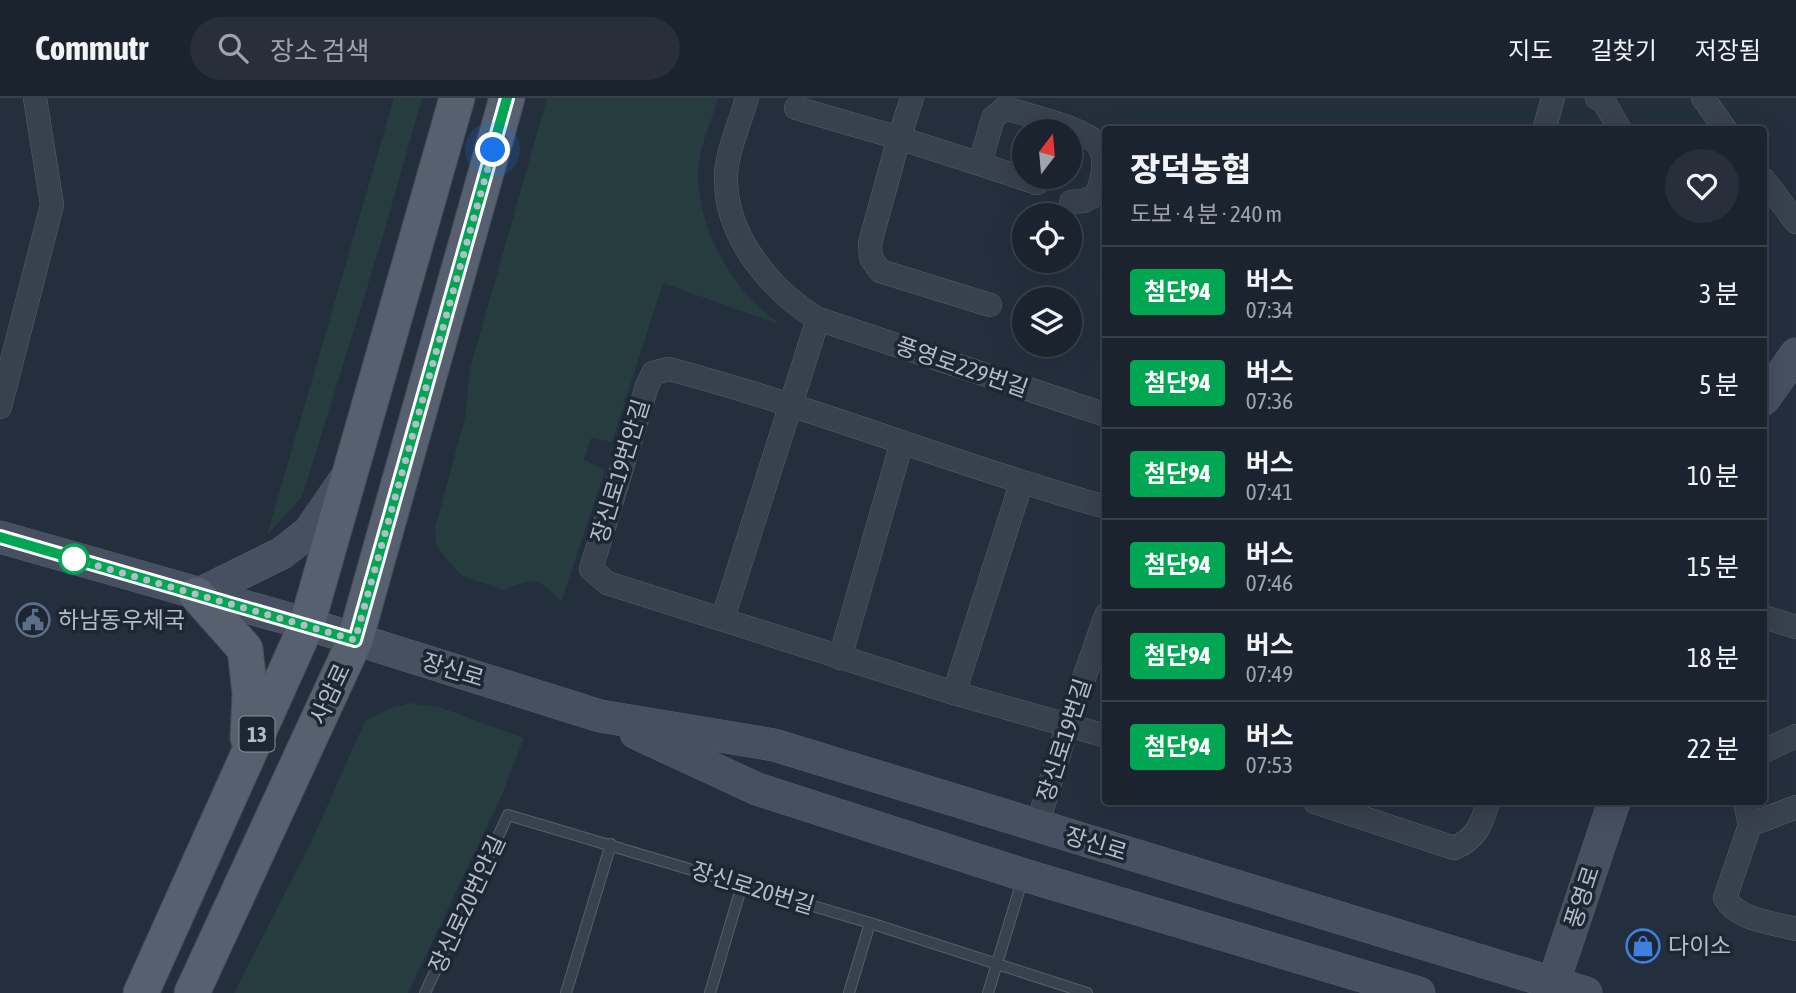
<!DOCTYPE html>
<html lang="ko">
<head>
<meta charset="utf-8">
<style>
	body { margin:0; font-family:"Asap Condensed","Noto Sans KR",sans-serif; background:#282f3a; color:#f1f3f6; height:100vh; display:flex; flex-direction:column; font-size:26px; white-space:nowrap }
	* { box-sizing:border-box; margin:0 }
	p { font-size:23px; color:#a0a4aa }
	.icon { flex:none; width:38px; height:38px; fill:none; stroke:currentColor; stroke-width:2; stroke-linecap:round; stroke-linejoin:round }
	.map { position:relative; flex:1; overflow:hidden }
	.sheet { position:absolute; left:1102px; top:28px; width:665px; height:679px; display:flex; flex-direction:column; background:#1b232e; border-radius:7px; box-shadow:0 7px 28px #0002,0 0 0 2px #39404a }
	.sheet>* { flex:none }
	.badge { padding:0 14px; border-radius:5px; font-size:24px; line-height:46px }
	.needle { width:46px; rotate:16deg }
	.fabs { position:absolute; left:1012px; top:21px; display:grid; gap:14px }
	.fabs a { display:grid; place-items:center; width:70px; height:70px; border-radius:50%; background:#1b232e; box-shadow:0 7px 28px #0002,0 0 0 2px #39404a; font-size:35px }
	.you { position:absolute; width:35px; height:35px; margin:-18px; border:5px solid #fff; border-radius:50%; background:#1a73e8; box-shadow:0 0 0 10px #1a73e833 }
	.map>.badge { position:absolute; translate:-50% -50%; box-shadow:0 0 0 4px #fff }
	.round { display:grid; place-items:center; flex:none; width:74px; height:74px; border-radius:37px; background:#282f3a }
	.summary { display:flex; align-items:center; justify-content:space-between; height:119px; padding:0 28px }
	h1 { font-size:33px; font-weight:800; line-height:52px }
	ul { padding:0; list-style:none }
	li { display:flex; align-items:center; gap:21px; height:91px; padding:0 28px; border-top:2px solid #39404a }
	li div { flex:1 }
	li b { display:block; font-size:26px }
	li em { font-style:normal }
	li .badge { min-width:77px; font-weight:700; text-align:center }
	header { display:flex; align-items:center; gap:42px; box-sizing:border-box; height:98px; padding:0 35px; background:#1b232e; border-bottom:2px solid #39404a }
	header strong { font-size:33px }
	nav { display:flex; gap:38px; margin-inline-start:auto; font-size:24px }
	.search { width:490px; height:63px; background:#282f3a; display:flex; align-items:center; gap:18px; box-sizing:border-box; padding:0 24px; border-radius:38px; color:#a0a4aa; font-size:26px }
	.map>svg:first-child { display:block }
	.green { fill:#263c3f }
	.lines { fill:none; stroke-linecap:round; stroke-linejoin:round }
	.lane-casing { stroke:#565f6c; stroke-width:12 }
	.street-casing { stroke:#565f6c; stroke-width:24 }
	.secondary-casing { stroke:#565f6c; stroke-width:33 }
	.primary-casing { stroke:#414a57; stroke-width:37 }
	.lane { stroke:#38414e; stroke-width:10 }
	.street { stroke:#38414e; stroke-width:23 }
	.secondary { stroke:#465061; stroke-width:32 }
	.primary { stroke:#56606e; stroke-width:35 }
	.line-casing { stroke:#fff; stroke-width:16 }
	.line { stroke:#00a651; stroke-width:10 }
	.walk { stroke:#b4bcc9; stroke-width:7; stroke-dasharray:0 12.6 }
	.stop-dot { fill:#fff; stroke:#00a651; stroke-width:3.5 }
	.labels { text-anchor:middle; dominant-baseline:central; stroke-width:7; stroke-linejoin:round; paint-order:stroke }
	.shield { fill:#1d2633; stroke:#878f9c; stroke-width:2 }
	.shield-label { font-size:21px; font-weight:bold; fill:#b4bcc9 }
	.street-label { font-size:23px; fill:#b4bcc9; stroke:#1d2633 }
	.poi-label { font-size:23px; fill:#b4bcc9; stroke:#1d2633; text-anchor:start }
</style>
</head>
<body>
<header>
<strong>Commutr</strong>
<div class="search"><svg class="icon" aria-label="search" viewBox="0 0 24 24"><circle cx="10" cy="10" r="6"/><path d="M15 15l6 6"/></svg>장소 검색</div>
<nav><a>지도</a><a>길찾기</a><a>저장됨</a></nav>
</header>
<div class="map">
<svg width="1796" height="895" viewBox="0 0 1796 895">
	<rect width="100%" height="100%" fill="#242f3e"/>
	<g class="green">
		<path d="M 394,0 L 422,0 L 383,138 L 302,399 L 267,437 Z"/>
		<path d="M 547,0 L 718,0 C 711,24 698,52 698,78 C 699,136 735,195 781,227 L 663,185 L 612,344 L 591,340 L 584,362 L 605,372 L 561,504 C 539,479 534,479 504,492 L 462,478 L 437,450 L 435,430 L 465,320 L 470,271 Z"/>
		<path d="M 410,605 L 442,610 L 524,640 L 501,699 L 408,895 L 234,895 L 313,740 L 365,623 L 391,610 Z"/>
	</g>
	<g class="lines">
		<defs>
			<g id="lane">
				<path d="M 425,895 L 508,717 L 870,825 L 1087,895"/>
				<path d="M 566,895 L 611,746"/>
				<path d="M 710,895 L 742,787"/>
				<path d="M 849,895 L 870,825"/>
				<path d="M 988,895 L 1023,780"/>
			</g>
			<g id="street">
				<path d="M 747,0 C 740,26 725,56 726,83 C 727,140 772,194 818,221 L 1106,317"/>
				<path d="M 912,0 L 899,40 L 980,66 L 993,20 L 1005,10 C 1026,17 1086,30 1098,47 C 1108,61 1102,82 1097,96 L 1084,103 L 1071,104"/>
				<path d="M 1597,0 L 1603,2 L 1620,32"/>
				<path d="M 1703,0 L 1726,32"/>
				<path d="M 796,10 L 899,40 L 870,145 L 871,160 L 880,173 L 990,207"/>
				<path d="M 1544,32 L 1553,0"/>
				<path d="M 980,66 L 1037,85 L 1046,79"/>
				<path d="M 1764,82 L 1796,124"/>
				<path d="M 0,309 L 52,107 L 35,0"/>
				<path d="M 1106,409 C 959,368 816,310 669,271 L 653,275 L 647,288 L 591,471 L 607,485 L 954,595 L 1106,638"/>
				<path d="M 1764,519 L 1796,529"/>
				<path d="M 723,520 L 818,221"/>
				<path d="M 840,560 L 902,344"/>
				<path d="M 954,595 L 1021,386"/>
				<path d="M 1764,653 L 1796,638"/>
				<path d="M 1315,704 L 1454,750 C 1477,741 1482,725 1488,704"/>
				<path d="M 1745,704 L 1750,727"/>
				<path d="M 1796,709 L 1750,727 L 1725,800 C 1737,822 1774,825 1796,831"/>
				<path d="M 1037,728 L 1068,626 L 1106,517"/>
			</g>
			<g id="secondary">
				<path d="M 1764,301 L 1796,256"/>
				<path d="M 0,439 L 307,526 L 600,618 L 774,647 L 1586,895"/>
				<path d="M 197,497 L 282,455 L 309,434 L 344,383"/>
				<path d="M 636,635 L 757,691 L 1024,777 L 1419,895"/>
				<path d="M 1550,895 L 1614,704"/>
			</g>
			<g id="primary">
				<path d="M 197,497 L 245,551 L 250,595 L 248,640"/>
				<path d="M 141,895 L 307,526 L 457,0"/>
				<path d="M 192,895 L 355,542 L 507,0"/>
			</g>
		</defs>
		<use href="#lane" class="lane-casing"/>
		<use href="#street" class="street-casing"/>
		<use href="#secondary" class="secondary-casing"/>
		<use href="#primary" class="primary-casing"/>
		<use href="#lane" class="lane"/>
		<use href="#street" class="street"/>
		<use href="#secondary" class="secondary"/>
		<use href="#primary" class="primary"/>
	</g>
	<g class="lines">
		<defs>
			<path id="line" d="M 0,439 L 355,542 L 507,0"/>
		</defs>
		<use href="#line" class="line-casing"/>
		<use href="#line" class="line"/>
		<path class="walk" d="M 74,461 L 355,542 L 493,52"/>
	</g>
	<defs>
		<symbol id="civic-ring" viewBox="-11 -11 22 22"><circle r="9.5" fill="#1d2633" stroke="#5c6f8a" stroke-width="1.5"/><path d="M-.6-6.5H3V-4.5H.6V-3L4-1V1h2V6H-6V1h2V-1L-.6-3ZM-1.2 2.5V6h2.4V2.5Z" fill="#5c6f8a"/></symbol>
		<symbol id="shop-ring" viewBox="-11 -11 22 22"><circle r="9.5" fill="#1d2633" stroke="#3f7fe0" stroke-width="1.5"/><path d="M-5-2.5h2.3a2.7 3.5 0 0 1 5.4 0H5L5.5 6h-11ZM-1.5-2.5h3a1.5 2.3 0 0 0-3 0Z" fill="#3f7fe0"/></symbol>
	</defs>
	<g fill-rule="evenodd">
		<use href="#civic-ring" x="14" y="503" width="38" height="38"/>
		<use href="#shop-ring" x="1624" y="829" width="38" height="38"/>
	</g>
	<circle class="stop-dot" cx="74" cy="461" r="14"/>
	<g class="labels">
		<rect class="shield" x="239.5" y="618.5" width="35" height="35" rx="5"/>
		<g class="shield-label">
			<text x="257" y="636">13</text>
		</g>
		<g class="street-label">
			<text transform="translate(962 269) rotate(19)">풍영로229번길</text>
			<text transform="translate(620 373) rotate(-73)">장신로19번안길</text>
			<text transform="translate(453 572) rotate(17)">장신로</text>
			<text transform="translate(330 596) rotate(-65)">사암로</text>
			<text transform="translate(1064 642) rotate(-72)">장신로19번길</text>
			<text transform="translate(1096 746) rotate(17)">장신로</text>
			<text transform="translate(753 790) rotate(17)">장신로20번길</text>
			<text transform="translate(1582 799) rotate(-72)">풍영로</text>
			<text transform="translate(467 806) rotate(-65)">장신로20번안길</text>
		</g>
		<g class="poi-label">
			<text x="58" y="522">하남동우체국</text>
			<text x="1668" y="848">다이소</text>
		</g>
	</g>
</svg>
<div class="fabs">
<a><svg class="needle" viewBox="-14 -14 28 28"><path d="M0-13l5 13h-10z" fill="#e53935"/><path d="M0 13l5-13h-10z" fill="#a0a4aa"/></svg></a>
<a><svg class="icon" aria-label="locate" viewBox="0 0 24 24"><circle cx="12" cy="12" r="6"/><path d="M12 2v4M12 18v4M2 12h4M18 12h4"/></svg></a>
<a><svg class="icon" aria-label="layers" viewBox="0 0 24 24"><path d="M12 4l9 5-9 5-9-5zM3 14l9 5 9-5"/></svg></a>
</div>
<div class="you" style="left:493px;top:52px"></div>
<section class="sheet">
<div class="summary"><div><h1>장덕농협</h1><p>도보 · 4 분 · 240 m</p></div><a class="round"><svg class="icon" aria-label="heart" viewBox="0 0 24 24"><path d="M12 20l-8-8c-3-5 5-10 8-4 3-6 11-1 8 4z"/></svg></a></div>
<ul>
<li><span class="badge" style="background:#00a651;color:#fff">첨단94</span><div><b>버스</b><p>07:34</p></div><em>3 분</em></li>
<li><span class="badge" style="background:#00a651;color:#fff">첨단94</span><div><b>버스</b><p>07:36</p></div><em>5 분</em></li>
<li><span class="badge" style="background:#00a651;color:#fff">첨단94</span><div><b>버스</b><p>07:41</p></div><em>10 분</em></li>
<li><span class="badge" style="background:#00a651;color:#fff">첨단94</span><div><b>버스</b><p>07:46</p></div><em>15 분</em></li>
<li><span class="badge" style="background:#00a651;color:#fff">첨단94</span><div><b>버스</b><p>07:49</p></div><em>18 분</em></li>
<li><span class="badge" style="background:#00a651;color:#fff">첨단94</span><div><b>버스</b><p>07:53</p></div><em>22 분</em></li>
</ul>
</section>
</div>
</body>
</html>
